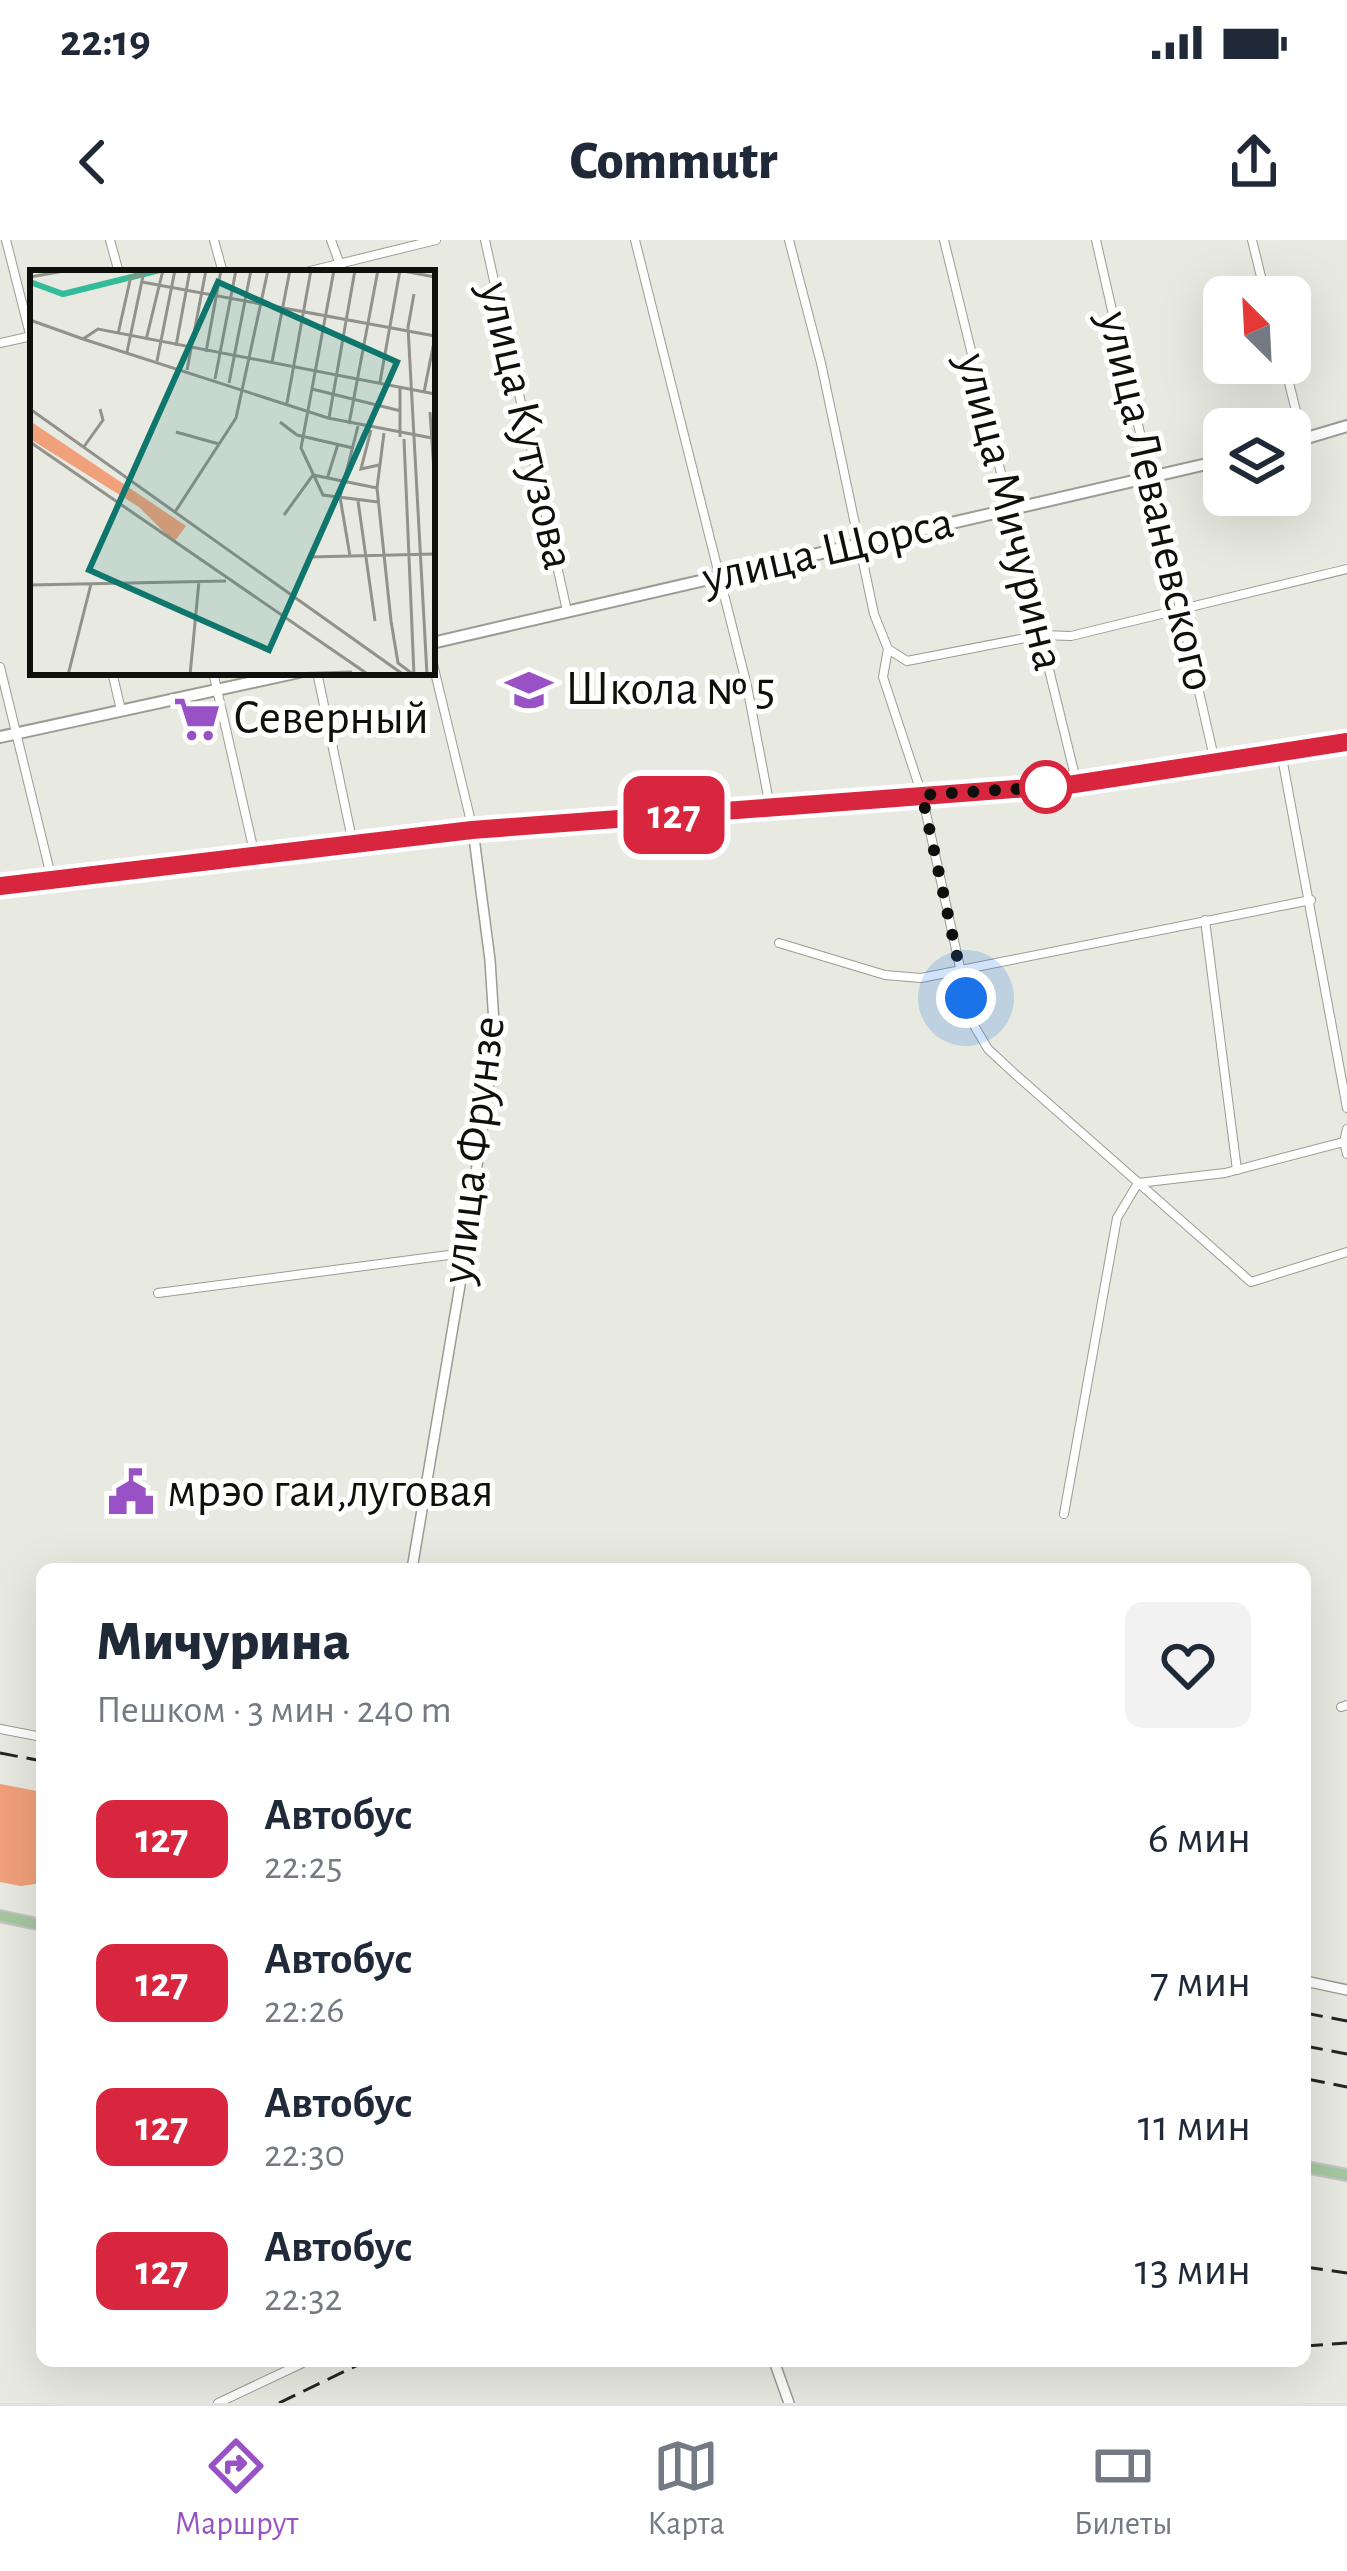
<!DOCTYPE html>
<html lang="ru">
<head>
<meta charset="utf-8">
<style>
	body { margin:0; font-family:"Alegreya Sans",sans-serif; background:#f2f2f3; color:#1f2937; height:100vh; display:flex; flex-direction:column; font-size:45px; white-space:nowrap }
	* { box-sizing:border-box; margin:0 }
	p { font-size:39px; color:#747a83 }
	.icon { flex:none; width:66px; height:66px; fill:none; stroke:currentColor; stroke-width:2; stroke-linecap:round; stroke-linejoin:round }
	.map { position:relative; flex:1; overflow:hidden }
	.drawer { position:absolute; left:36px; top:1323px; width:1275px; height:804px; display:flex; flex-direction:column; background:#fff; border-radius:18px; box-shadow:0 12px 48px #0002 }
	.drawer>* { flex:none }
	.badge { padding:0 24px; border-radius:18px; font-size:42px; line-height:78px }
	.needle { width:78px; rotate:336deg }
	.buttons { position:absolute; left:1203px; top:36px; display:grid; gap:24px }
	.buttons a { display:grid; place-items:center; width:108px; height:108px; border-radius:18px; background:#fff; box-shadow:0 12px 48px #0002; font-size:60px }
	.you { position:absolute; width:60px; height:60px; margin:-30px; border:9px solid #fff; border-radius:50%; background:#1a73e8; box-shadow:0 0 0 18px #1a73e833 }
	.map>.badge { position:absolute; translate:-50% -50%; box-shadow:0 0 0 6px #fff }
	.round { display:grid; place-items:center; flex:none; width:126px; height:126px; border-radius:18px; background:#f2f2f3 }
	.headline { display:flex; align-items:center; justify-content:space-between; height:204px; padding:0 60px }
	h1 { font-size:57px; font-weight:800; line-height:90px }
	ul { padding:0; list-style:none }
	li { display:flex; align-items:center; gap:36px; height:144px; padding:0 60px }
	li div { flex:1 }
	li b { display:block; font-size:45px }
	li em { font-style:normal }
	li .badge { min-width:132px; font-weight:700; text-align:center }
	.status { display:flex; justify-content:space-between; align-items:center; height:84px; padding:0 60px; background:#fff; direction:ltr }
	.status svg { height:33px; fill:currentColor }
	header { display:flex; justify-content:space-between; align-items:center; height:156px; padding:0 60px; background:#fff; font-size:54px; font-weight:800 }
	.tab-bar { display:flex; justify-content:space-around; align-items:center; height:168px; border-top:3px solid #e0e1e3; background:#fff; font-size:33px; color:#747a83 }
	.tab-bar a { display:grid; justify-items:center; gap:6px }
	.tab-bar .selected { color:#9952c5 }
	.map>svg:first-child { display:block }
	.green { fill:#f0a07a }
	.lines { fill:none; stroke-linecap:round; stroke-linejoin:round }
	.minor-casing { stroke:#9b9c93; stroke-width:10 }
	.tertiary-casing { stroke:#9b9c93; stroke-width:12 }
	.secondary-casing { stroke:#9b9c93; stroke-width:14 }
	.primary-casing { stroke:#c5c5c5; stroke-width:14 }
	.minor { stroke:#fff; stroke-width:8 }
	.tertiary { stroke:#fff; stroke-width:9 }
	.secondary { stroke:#fff; stroke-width:10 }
	.primary { stroke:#a6c6a1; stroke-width:10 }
	.rail { stroke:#252522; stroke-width:3; stroke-dasharray:18 9; stroke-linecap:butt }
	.line-casing { stroke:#fff; stroke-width:27 }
	.line { stroke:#d7263d; stroke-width:18 }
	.walk { stroke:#0f0f0c; stroke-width:12; stroke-dasharray:0 21.6 }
	.stop-dot { fill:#fff; stroke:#d7263d; stroke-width:6 }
	.labels { text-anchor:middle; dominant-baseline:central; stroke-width:10; stroke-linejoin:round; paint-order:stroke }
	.street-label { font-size:48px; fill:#0f0f0c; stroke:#fff }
	.poi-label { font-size:48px; fill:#0f0f0c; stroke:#fff; text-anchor:start }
	.inset-river { fill:none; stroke:#34bb9a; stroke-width:6 }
	.inset-road { fill:none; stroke:#91928b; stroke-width:3 }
	.view { fill:#0f766e; fill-opacity:0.15; stroke:#0f766e; stroke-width:6 }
	.inset-edge { fill:none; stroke:#0f0f0c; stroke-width:6 }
</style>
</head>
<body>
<div class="status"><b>22:19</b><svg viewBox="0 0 49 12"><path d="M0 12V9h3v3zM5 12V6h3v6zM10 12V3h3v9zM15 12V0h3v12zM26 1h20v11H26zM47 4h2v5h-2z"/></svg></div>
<header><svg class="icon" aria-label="back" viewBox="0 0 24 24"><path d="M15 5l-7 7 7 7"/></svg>Commutr<svg class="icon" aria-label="share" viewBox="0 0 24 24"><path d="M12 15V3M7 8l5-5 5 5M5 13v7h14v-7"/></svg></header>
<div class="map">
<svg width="1347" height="2163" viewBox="0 0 1347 2163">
	<rect width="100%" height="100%" fill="#e8e9e0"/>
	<path class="green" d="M 0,1544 L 42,1552 L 42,1643 L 21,1646 L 0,1642 Z"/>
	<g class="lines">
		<defs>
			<g id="minor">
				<path d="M 6,0 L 33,106"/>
				<path d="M 110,0 L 119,33"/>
				<path d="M 214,0 L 223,33"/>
				<path d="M 331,0 L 343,33"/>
				<path d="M 485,0 L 567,371"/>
				<path d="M 635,0 L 747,446 L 770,567"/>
				<path d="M 789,0 L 821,123 L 874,374 L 888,409 L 883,437 L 922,555 L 972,782 L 988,809 L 1015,834 L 1251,1042 L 1347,1012"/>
				<path d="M 944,0 L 1077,544"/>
				<path d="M 1096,0 L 1215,522"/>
				<path d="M 1252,0 L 1266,57"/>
				<path d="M 302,33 L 436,0"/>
				<path d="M 0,103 L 32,96"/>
				<path d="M 1284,123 L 1303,199"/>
				<path d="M 888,409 L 907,421 L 1041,395 L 1071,396 L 1347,329"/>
				<path d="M 432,420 L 473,590 L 1068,545 L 1347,502"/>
				<path d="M 0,427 L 52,640"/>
				<path d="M 112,432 L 121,470"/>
				<path d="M 213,432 L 255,616"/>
				<path d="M 317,432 L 353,604"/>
				<path d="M 1281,512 L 1347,868"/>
				<path d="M 1205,680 L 1237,930"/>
				<path d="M 779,703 L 885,735 L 921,738 L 1311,660"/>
				<path d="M 1347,889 L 1344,902 L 1347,914"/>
				<path d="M 158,1053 L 464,1013"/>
				<path d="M 1064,1274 L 1117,978 L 1138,943 L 1225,933 L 1347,901"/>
				<path d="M 1341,1467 L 1347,1465"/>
				<path d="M 0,1489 L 42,1497"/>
				<path d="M 218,2163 L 307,2121"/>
			</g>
			<g id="tertiary">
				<path d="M 0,646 L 473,590 L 490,720 L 495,799 L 460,1045 L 412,1329"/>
				<path d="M 1305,1741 L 1347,1750"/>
				<path d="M 774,2121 L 789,2163"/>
			</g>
			<g id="secondary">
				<path d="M 1290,203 L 1347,186"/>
				<path d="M 432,403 L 1224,220"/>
				<path d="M 0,497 L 299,432"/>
			</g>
			<g id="primary">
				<path d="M 0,1676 L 42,1685"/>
				<path d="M 1305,1927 L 1347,1935"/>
			</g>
		</defs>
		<use href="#minor" class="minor-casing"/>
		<use href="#tertiary" class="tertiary-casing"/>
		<use href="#secondary" class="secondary-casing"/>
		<use href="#primary" class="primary-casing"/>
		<use href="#minor" class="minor"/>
		<use href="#tertiary" class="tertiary"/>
		<use href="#secondary" class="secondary"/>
		<use href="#primary" class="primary"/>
		<g class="rail">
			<path d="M 0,1513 L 42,1521"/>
			<path d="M 1305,1773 L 1347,1781"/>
			<path d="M 1305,1806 L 1347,1814"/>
			<path d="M 1307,1839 L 1347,1847"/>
			<path d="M 1305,2027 L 1347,2033"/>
			<path d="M 1305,2106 L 1347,2103"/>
			<path d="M 279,2163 L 366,2121"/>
		</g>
	</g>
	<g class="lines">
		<defs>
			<path id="line" d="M 0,646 L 472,590 L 1068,545 L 1347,502"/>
		</defs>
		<use href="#line" class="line-casing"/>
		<use href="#line" class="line"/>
		<path class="walk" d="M 966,758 L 922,555 L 1046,547"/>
	</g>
	<defs>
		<symbol id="school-bare" viewBox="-9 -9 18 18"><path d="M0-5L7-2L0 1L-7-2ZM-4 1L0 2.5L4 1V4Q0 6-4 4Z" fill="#9952c5" stroke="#fff" stroke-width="2.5" paint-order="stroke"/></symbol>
		<symbol id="supermarket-bare" viewBox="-9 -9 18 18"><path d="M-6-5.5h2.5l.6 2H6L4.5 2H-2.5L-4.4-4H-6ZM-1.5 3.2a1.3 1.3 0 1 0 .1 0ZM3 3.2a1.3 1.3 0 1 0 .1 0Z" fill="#9952c5" stroke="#fff" stroke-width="2.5" paint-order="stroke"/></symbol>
		<symbol id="civic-bare" viewBox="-9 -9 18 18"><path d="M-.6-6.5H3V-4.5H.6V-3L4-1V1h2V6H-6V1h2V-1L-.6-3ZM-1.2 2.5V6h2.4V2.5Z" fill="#9952c5" stroke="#fff" stroke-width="2.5" paint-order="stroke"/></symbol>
	</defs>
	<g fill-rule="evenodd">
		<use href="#school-bare" x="496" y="417" width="66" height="66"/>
		<use href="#supermarket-bare" x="164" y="446" width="66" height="66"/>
		<use href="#civic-bare" x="98" y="1219" width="66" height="66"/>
	</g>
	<circle class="stop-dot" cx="1046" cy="547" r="24"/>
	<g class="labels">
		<g class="street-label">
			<text transform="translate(526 186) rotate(77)">улица Кутузова</text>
			<text transform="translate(1156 261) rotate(77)">улица Леваневского</text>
			<text transform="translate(1010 272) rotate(76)">улица Мичурина</text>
			<text transform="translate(828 311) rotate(-13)">улица Щорса</text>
			<text transform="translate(474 910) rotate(-83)">улица Фрунзе</text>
		</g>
		<g class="poi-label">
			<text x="565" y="450">Школа № 5</text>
			<text x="233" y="479">Северный</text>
			<text x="167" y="1252">мрэо гаи,луговая</text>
		</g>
	</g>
	<g transform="translate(30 30)">
		<rect width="405" height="405" fill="#e8e9e0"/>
		<path d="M 0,151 L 156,256 L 144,272 L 109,237 L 0,169 Z" fill="#f0a07a"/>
		<path class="inset-river" d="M 0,12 L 33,24 L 130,0"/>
		<path class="inset-road" d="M 304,0 L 271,178 L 293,225 L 348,232M 368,0 L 405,7M 0,7 L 40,0M 112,12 L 405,66M 384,24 L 378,57 L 397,405M 0,50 L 53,69 L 68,59 L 405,124M 88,64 L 101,6 L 113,6 L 97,82M 53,69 L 298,148 L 402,168M 116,70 L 133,0M 146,76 L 160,0M 176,82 L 191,0M 127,91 L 145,0M 242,92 L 260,0M 157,100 L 176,0M 185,109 L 206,0M 350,112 L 370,0M 199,113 L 221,0M 282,119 L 371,141M 394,122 L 405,67M 257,133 L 281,0M 0,139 L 374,405M 400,142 L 405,217M 299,148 L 325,0M 250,152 L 267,165 L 323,178M 319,154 L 348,0M 341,160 L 331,199 L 349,195M 146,162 L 189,174M 354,163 L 347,218 L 361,351 L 368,393 L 384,405M 370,167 L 370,118M 374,169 L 384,405M 0,172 L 339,405M 53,178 L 73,150 L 70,139M 297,209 L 308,174M 328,231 L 345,351M 145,242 L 206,148 L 238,0M 254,245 L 283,205 L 347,218M 320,286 L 310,227 L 328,156M 279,287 L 405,284M 0,315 L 196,311M 38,405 L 61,314M 160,405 L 169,311M 229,405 L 322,402"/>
		<path class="view" d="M 188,12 L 367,92 L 239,380 L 59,300 Z"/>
		<rect width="405" height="405" class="inset-edge"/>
	</g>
</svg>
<div class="buttons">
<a><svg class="needle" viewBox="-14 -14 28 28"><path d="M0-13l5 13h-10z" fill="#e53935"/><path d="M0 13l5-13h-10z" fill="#747a83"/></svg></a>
<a><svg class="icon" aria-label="layers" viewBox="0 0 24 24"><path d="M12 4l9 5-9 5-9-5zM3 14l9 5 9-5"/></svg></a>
</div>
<div class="you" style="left:966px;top:758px"></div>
<b class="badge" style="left:674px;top:575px;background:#d7263d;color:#fff">127</b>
<section class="drawer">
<div class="headline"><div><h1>Мичурина</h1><p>Пешком · 3 мин · 240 m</p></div><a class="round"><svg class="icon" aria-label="heart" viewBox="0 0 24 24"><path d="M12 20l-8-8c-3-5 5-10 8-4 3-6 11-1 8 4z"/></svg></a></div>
<ul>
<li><span class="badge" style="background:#d7263d;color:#fff">127</span><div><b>Автобус</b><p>22:25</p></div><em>6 мин</em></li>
<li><span class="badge" style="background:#d7263d;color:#fff">127</span><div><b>Автобус</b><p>22:26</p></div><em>7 мин</em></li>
<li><span class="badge" style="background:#d7263d;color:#fff">127</span><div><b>Автобус</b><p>22:30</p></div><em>11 мин</em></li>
<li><span class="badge" style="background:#d7263d;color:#fff">127</span><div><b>Автобус</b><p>22:32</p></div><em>13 мин</em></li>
</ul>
</section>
</div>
<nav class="tab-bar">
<a class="selected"><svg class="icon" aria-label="directions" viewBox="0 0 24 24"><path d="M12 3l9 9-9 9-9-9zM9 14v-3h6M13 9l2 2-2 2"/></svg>Маршрут</a>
<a><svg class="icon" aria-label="map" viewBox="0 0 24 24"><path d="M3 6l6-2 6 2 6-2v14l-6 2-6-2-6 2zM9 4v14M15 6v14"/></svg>Карта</a>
<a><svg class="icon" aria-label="tickets" viewBox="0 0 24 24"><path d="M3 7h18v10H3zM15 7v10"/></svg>Билеты</a>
</nav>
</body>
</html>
